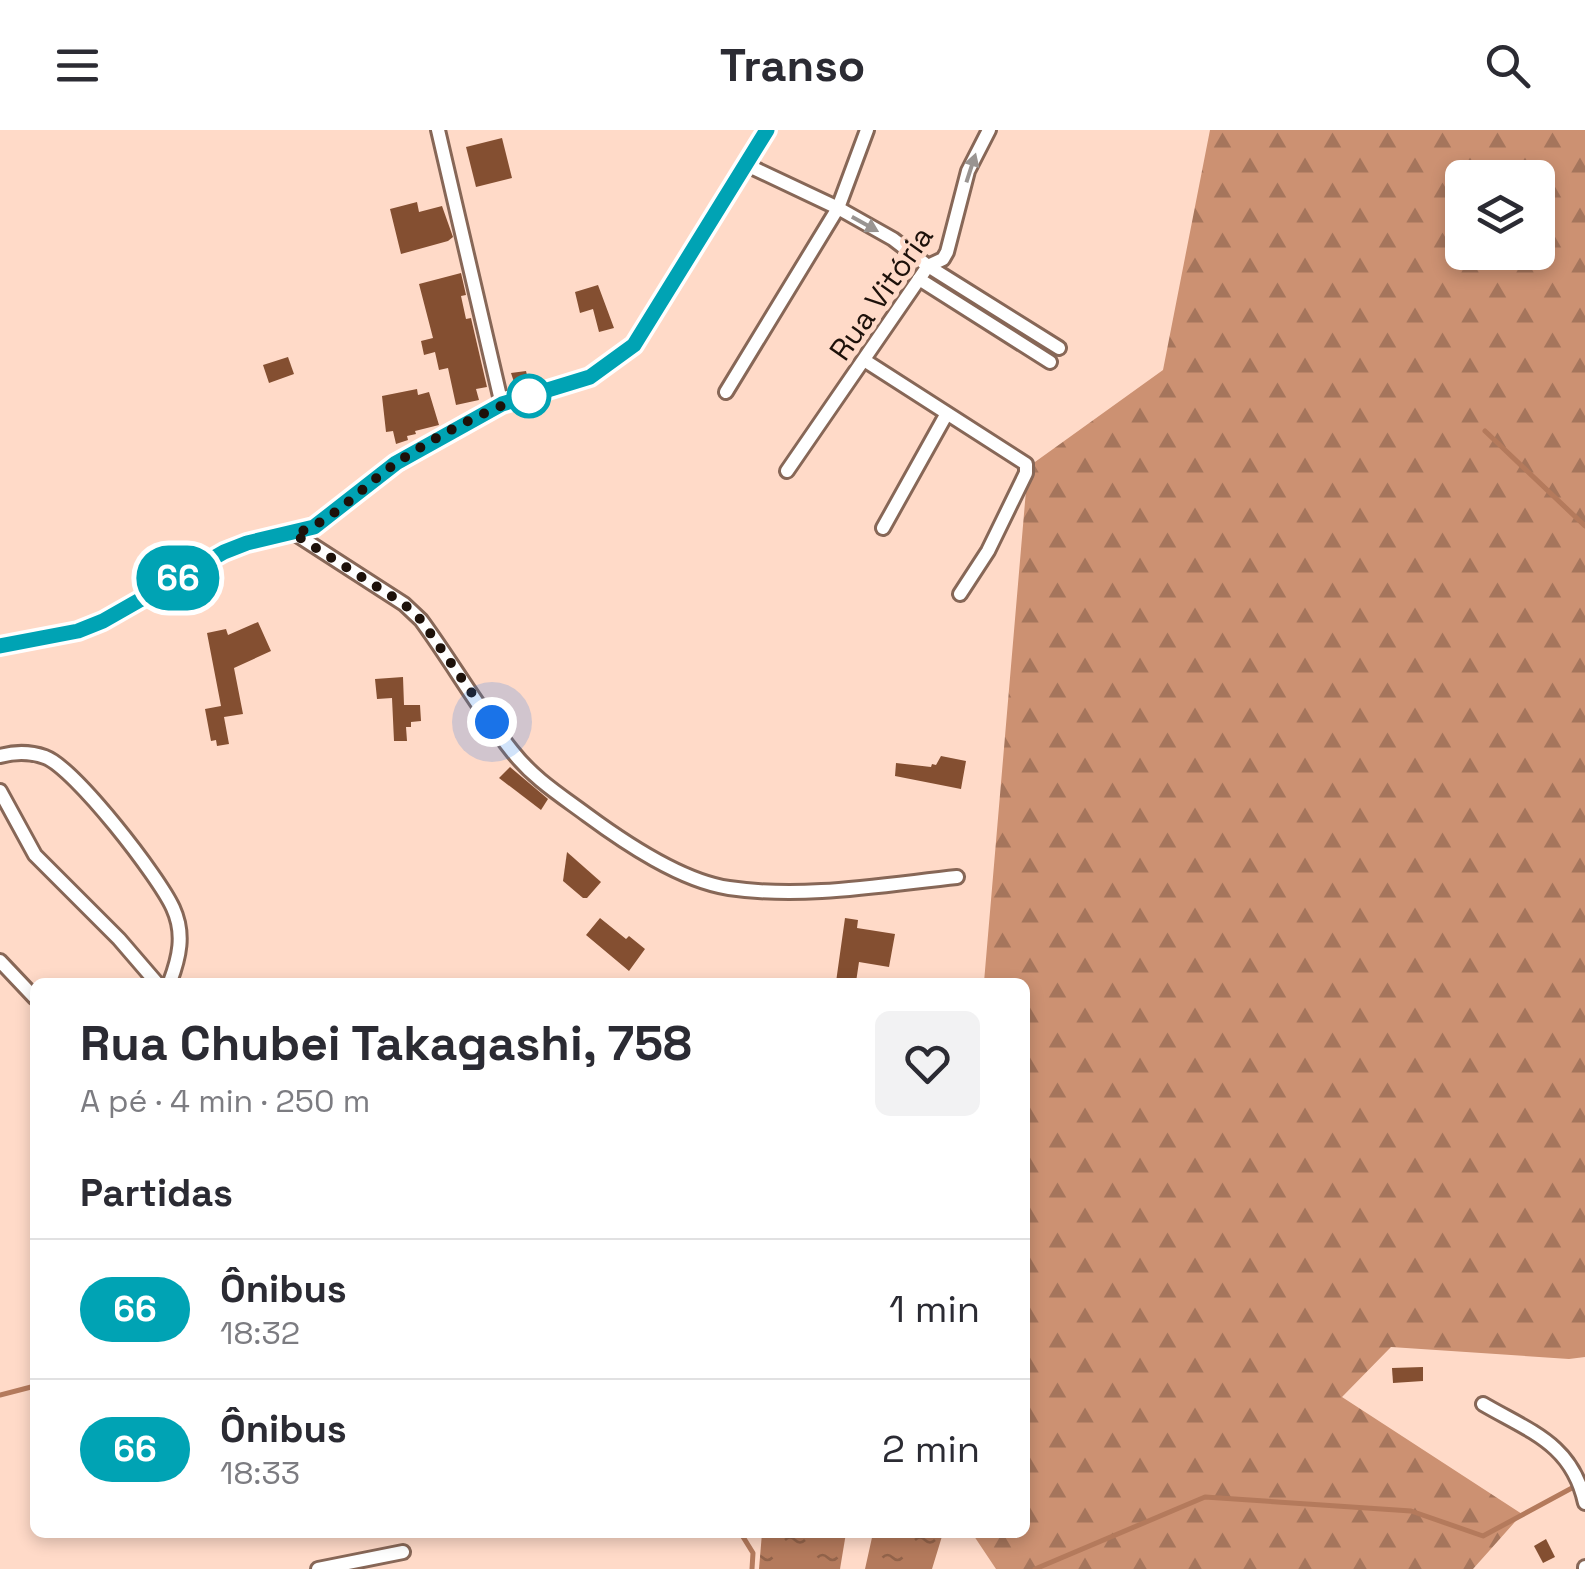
<!DOCTYPE html>
<html lang="pt">
<head>
<meta charset="utf-8">
<style>
	body { margin:0; font-family:"Space Grotesk",sans-serif; background:#f2f2f3; color:#2b2b33; height:100vh; display:flex; flex-direction:column; font-size:38px; white-space:nowrap }
	* { box-sizing:border-box; margin:0 }
	p { font-size:32px; color:#7c7c81 }
	.icon { flex:none; width:55px; height:55px; fill:none; stroke:currentColor; stroke-width:2; stroke-linecap:round; stroke-linejoin:round }
	.map { position:relative; flex:1; overflow:hidden }
	.panel { position:absolute; left:30px; top:848px; width:1000px; height:560px; display:flex; flex-direction:column; background:#fff; border-radius:15px; box-shadow:0 5px 15px #0003 }
	.panel>* { flex:none }
	.badge { padding:0 20px; border-radius:32px; font-size:35px; line-height:65px }
	.tools { position:absolute; left:1445px; top:30px; display:grid; gap:20px }
	.tools a { display:grid; place-items:center; width:110px; height:110px; border-radius:15px; background:#fff; box-shadow:0 5px 15px #0003; font-size:50px }
	.you { position:absolute; width:50px; height:50px; margin:-25px; border:8px solid #fff; border-radius:50%; background:#1a73e8; box-shadow:0 0 0 15px #1a73e833 }
	.map>.badge { position:absolute; translate:-50% -50%; box-shadow:0 0 0 5px #fff }
	h2 { padding:0 50px; font-size:38px; line-height:90px }
	.round { display:grid; place-items:center; flex:none; width:105px; height:105px; border-radius:15px; background:#f2f2f3 }
	.headline { display:flex; align-items:center; justify-content:space-between; height:170px; padding:0 50px }
	h1 { font-size:48px; font-weight:800; line-height:75px }
	ul { padding:0; list-style:none }
	li { display:flex; align-items:center; gap:30px; height:140px; padding:0 50px; border-top:2px solid #e1e1e2 }
	li div { flex:1 }
	li b { display:block; font-size:38px }
	li em { font-style:normal }
	li .badge { min-width:110px; font-weight:700; text-align:center }
	header { display:flex; justify-content:space-between; align-items:center; height:130px; padding:0 50px; background:#fff; font-size:45px; font-weight:800 }
	.map>svg:first-child { display:block }
	.forest { fill:url(#forest-firs); fill-rule:evenodd }
	.water { fill:url(#water-ripples) }
	.lines { fill:none; stroke-linecap:round; stroke-linejoin:round }
	.stream { stroke:#b47a5c; stroke-width:5 }
	.building { fill:#844f31 }
	.minor-casing { stroke:#876757; stroke-width:18 }
	.minor { stroke:#fff; stroke-width:12 }
	.oneway { fill:#999491 }
	.line-casing { stroke:#fff; stroke-width:22 }
	.line { stroke:#00a3b4; stroke-width:15 }
	.walk { stroke:#1d110a; stroke-width:10; stroke-dasharray:0 18 }
	.stop-dot { fill:#fff; stroke:#00a3b4; stroke-width:5 }
	.labels { text-anchor:middle; dominant-baseline:central; stroke-width:10; stroke-linejoin:round; paint-order:stroke }
	.street-label { font-size:30px; fill:#1d110a; stroke:#ffdac8 }
</style>
</head>
<body>
<header><svg class="icon" aria-label="menu" viewBox="0 0 24 24"><path d="M4 6h16M4 12h16M4 18h16"/></svg>Transo<svg class="icon" aria-label="search" viewBox="0 0 24 24"><circle cx="10" cy="10" r="6"/><path d="M15 15l6 6"/></svg></header>
<div class="map">
<svg width="1585" height="1439" viewBox="0 0 1585 1439">
	<defs>
		<pattern id="forest-firs" width="22" height="20" patternUnits="userSpaceOnUse" patternTransform="scale(2.5)"><rect width="22" height="20" fill="#cc9172"/><path d="M5 1l3.5 6h-7zM16 11l3.5 6h-7z" fill="#a5755c"/></pattern>
		<pattern id="water-ripples" width="26" height="14" patternUnits="userSpaceOnUse" patternTransform="scale(2.5)"><rect width="26" height="14" fill="#b47a5c"/><path d="M2 4q2-2 4 0t4 0M15 11q2-2 4 0t4 0" fill="none" stroke="#92634a"/></pattern>
	</defs>
	<rect width="100%" height="100%" fill="#ffdac8"/>
	<path class="forest" d="M 1210,0 L 1585,0 L 1585,1227 L 1569,1229 L 1391,1217 L 1342,1267 L 1522,1384 L 1473,1439 L 996,1439 L 972,1403 L 1025,1402 L 1025,852 L 984,852 L 1028,337 L 1163,240 ZM 1462,48 L 1538,48 L 1538,122 L 1462,122 Z"/>
	<g class="water">
		<path d="M 762,1403 L 846,1403 L 840,1439 L 759,1439 Z"/>
		<path d="M 873,1403 L 873,1402 L 943,1403 L 932,1439 L 865,1439 Z"/>
	</g>
	<g class="lines">
		<g class="stream">
			<path d="M 1485,301 L 1585,396"/>
			<path d="M 0,1265 L 35,1256"/>
			<path d="M 740,1402 L 753,1423 L 752,1439"/>
			<path d="M 1035,1439 L 1205,1367 L 1411,1381 L 1483,1406 L 1585,1351"/>
		</g>
	</g>
	<g class="building">
		<path d="M 502,8 L 512,48 L 476,57 L 466,17 Z"/>
		<path d="M 417,72 L 419,82 L 442,76 L 453,107 L 448,111 L 401,124 L 390,79 Z"/>
		<path d="M 461,143 L 466,165 L 461,166 L 466,189 L 471,188 L 487,257 L 476,259 L 479,270 L 456,275 L 448,238 L 439,240 L 435,222 L 424,225 L 421,211 L 433,208 L 419,154 Z"/>
		<path d="M 598,155 L 614,198 L 599,202 L 593,179 L 580,183 L 575,162 Z"/>
		<path d="M 288,227 L 294,244 L 269,253 L 263,235 Z"/>
		<path d="M 526,241 L 529,253 L 516,258 L 511,243 Z"/>
		<path d="M 417,259 L 418,265 L 429,262 L 439,295 L 415,301 L 416,304 L 407,306 L 408,310 L 396,314 L 393,301 L 386,302 L 382,266 Z"/>
		<path d="M 205,459 L 208,473 L 186,478 L 183,463 Z"/>
		<path d="M 258,492 L 271,521 L 234,538 L 243,584 L 224,587 L 229,614 L 217,616 L 216,610 L 211,611 L 205,579 L 221,576 L 207,503 L 226,499 L 228,505 Z"/>
		<path d="M 403,547 L 404,575 L 420,575 L 421,591 L 411,592 L 411,597 L 406,597 L 407,611 L 394,611 L 392,568 L 377,569 L 375,549 Z"/>
		<path d="M 941,626 L 966,631 L 961,659 L 895,646 L 896,633 L 931,637 L 932,634 L 936,635 Z"/>
		<path d="M 510,637 L 548,669 L 541,680 L 499,648 Z"/>
		<path d="M 567,722 L 601,752 L 587,768 L 583,768 L 563,751 Z"/>
		<path d="M 600,788 L 626,809 L 629,806 L 645,819 L 629,841 L 586,805 Z"/>
		<path d="M 845,788 L 858,790 L 857,798 L 895,804 L 889,837 L 859,832 L 856,852 L 836,852 Z"/>
		<path d="M 1423,1237 L 1423,1251 L 1393,1253 L 1392,1238 Z"/>
		<path d="M 1546,1409 L 1555,1427 L 1543,1433 L 1534,1416 Z"/>
	</g>
	<g class="lines">
		<defs>
			<g id="minor">
				<path d="M 438,0 L 502,275"/>
				<path d="M 747,35 L 838,78 L 893,109 L 928,136 L 1059,218"/>
				<path d="M 919,149 L 1050,232"/>
				<path d="M 864,230 L 1026,334 L 1026,343 L 988,421 L 960,464"/>
				<path d="M 726,262 L 838,78 L 867,0"/>
				<path d="M 787,341 L 928,136 L 943,129 L 947,122 L 968,41 L 989,0"/>
				<path d="M 883,398 L 946,285"/>
				<path d="M 294,403 L 404,474 L 421,490 C 452,532 479,580 512,621 C 533,648 560,665 587,685 C 625,713 681,751 729,758 C 804,769 882,755 957,747"/>
				<path d="M 0,517 L 78,501 L 103,491 L 224,423 L 247,413 L 314,397 L 396,333 L 502,275 L 590,247 L 635,215 L 767,0"/>
				<path d="M 0,626 C 14,622 31,622 45,627 C 75,638 159,747 173,778 C 185,804 179,828 170,852"/>
				<path d="M 0,661 L 35,725 L 119,809 L 156,852"/>
				<path d="M 0,831 L 35,868"/>
				<path d="M 1483,1274 C 1531,1302 1572,1314 1585,1373"/>
				<path d="M 318,1439 L 403,1422"/>
				<path d="M 1585,1439 L 1585,1437"/>
			</g>
		</defs>
		<use href="#minor" class="minor-casing"/>
		<use href="#minor" class="minor"/>
	</g>
	<defs><path id="oneway-solid" d="M-6-.8H1V-3.2L6.5 0L1 3.2V.8H-6Z" transform="scale(2.5)"/></defs>
	<g class="oneway">
		<use href="#oneway-solid" transform="translate(971 38) rotate(-72)"/>
		<use href="#oneway-solid" transform="translate(865 94) rotate(29)"/>
	</g>
	<g class="lines">
		<defs>
			<path id="line" d="M 0,516 L 78,501 L 103,491 L 224,422 L 247,413 L 314,397 L 396,333 L 502,274 L 590,247 L 634,215 L 767,0"/>
		</defs>
		<use href="#line" class="line-casing"/>
		<use href="#line" class="line"/>
		<path class="walk" d="M 492,592 L 421,490 L 404,474 L 294,404 C 335,391 361,357 395,334 C 432,308 493,276 529,266"/>
	</g>
	<circle class="stop-dot" cx="529" cy="266" r="20"/>
	<g class="labels">
		<g class="street-label">
			<text transform="translate(881 163) rotate(-55)">Rua Vitória</text>
		</g>
	</g>
</svg>
<div class="tools">
<a><svg class="icon" aria-label="layers" viewBox="0 0 24 24"><path d="M12 4l9 5-9 5-9-5zM3 14l9 5 9-5"/></svg></a>
</div>
<div class="you" style="left:492px;top:592px"></div>
<b class="badge" style="left:178px;top:448px;background:#00a3b4;color:#fff">66</b>
<section class="panel">
<div class="headline"><div><h1>Rua Chubei Takagashi, 758</h1><p>A pé · 4 min · 250 m</p></div><a class="round"><svg class="icon" aria-label="heart" viewBox="0 0 24 24"><path d="M12 20l-8-8c-3-5 5-10 8-4 3-6 11-1 8 4z"/></svg></a></div>
<h2>Partidas</h2>
<ul>
<li><span class="badge" style="background:#00a3b4;color:#fff">66</span><div><b>Ônibus</b><p>18:32</p></div><em>1 min</em></li>
<li><span class="badge" style="background:#00a3b4;color:#fff">66</span><div><b>Ônibus</b><p>18:33</p></div><em>2 min</em></li>
</ul>
</section>
</div>
</body>
</html>
